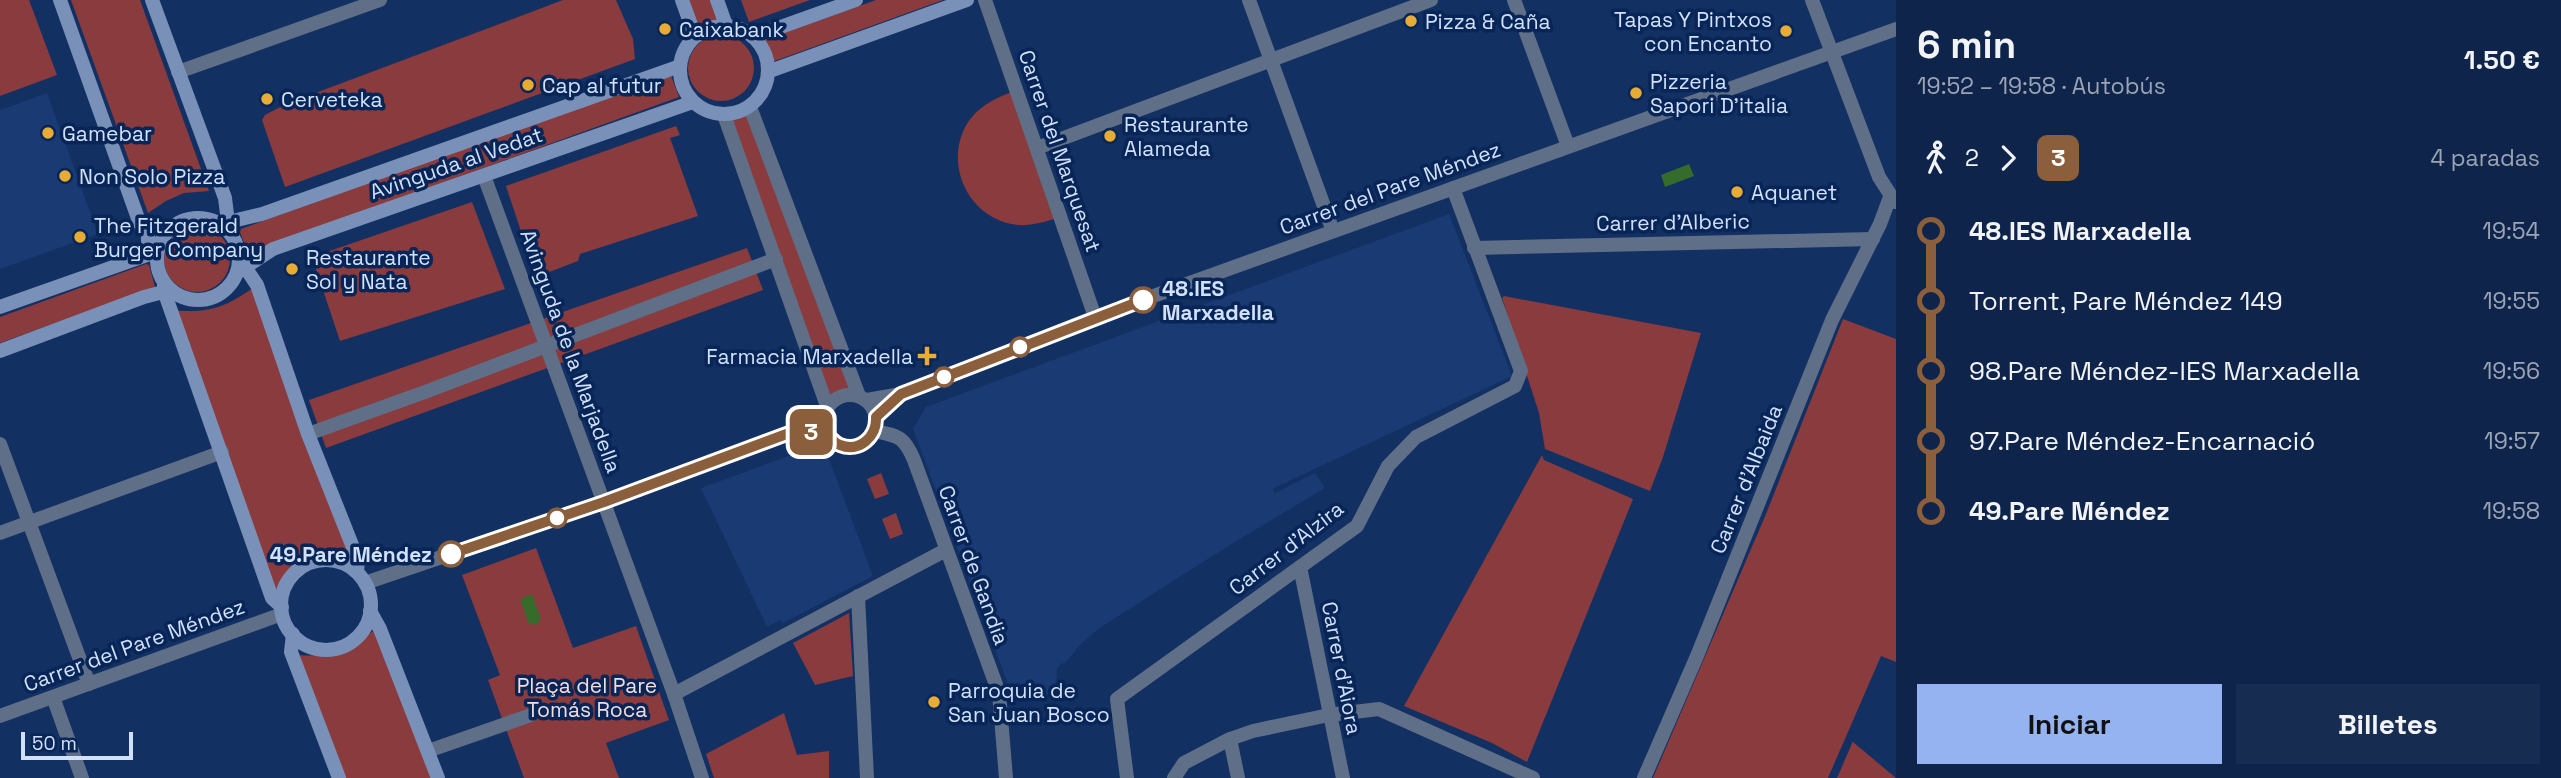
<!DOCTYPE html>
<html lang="es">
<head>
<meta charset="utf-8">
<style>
	body { margin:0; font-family:"Space Grotesk",sans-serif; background:#172c51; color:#f1f3f6; height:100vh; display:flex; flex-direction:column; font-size:26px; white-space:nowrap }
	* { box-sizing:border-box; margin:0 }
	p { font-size:23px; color:#9ba4b5 }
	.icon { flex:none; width:38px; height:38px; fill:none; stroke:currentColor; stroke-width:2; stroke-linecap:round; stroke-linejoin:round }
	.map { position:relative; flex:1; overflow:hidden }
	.details { display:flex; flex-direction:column; background:#0e244a; width:665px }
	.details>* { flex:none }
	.badge { padding:0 14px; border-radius:10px; font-size:24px; line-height:46px }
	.scale { position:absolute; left:21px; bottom:18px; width:112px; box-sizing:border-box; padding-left:7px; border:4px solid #d1e1fa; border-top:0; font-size:19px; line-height:24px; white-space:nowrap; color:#d1e1fa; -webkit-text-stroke:5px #082557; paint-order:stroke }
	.map>.badge { position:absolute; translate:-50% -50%; box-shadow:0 0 0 4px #fff }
	.legs { display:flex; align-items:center; gap:10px; height:77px; padding:0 21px; font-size:23px }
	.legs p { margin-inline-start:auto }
	.summary { display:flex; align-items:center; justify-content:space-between; height:119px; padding:0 21px }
	h1 { font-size:38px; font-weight:600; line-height:52px }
	.button { display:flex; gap:14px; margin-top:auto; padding:14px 21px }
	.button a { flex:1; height:80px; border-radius:0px; background:#95b2f1; color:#111; font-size:28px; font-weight:600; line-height:80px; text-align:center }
	.button a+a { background:#172c51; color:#f1f3f6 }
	ul { padding:0 21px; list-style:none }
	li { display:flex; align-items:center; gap:24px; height:70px; font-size:26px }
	li i { display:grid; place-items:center; width:10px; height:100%; margin:0 9px; background:currentColor }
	li i::after { content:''; width:18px; height:18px; margin:-9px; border:5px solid; border-radius:50%; background:#0e244a }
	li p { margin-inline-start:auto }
	li:first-child i { background:linear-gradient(#0000 50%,currentColor 0) }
	li:last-child i { background:linear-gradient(currentColor 50%,#0000 0) }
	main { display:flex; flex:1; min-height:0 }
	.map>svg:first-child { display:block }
	.built { fill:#193a73 }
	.green { fill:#893b3d }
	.water { fill:#356b2b }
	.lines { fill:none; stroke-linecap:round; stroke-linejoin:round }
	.street { stroke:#606f88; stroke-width:14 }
	.secondary { stroke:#7991b8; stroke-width:14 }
	.line-1-casing { stroke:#fff; stroke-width:16 }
	.line-1 { stroke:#8b5e3c; stroke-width:10 }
	.poi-dot { fill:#e7ac36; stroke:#082557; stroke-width:2.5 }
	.stop-1-dot { fill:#fff; stroke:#8b5e3c; stroke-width:3.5 }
	.labels { text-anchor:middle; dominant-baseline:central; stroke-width:7; stroke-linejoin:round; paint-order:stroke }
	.poi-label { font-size:21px; fill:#d1e1fa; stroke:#082557; text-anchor:start }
	.street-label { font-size:21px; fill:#d1e1fa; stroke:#082557 }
	.stop-label { font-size:21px; font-weight:bold; fill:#d1e1fa; stroke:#082557; text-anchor:start }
	.park-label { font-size:21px; fill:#f5dbda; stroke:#082557 }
</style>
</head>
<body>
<main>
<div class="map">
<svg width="1896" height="778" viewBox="0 0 1896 778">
	<rect width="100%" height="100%" fill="#133063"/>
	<g class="built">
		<path d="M 47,93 L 98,234 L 0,269 L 0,110 Z"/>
		<path d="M 1449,214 L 1512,376 L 1272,489 L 1275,493 L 1315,473 L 1325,488 L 1225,548 L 1098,629 L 1080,645 L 1064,664 L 1062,663 L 1057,668 L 1056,695 L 1014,700 L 913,429 L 926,407 Z"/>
		<path d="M 808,449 L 829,459 L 873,576 L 783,623 L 780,620 L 767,627 L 701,488 Z"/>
	</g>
	<g class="green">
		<path d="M 0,0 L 29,0 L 57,75 L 0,96 Z"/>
		<path d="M 71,0 L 140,0 L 209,191 L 184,193 L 166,201 L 148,213 Z"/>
		<path d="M 563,0 L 616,0 L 633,39 L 635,59 L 285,187 L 262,120 L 265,115 L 286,104 Z"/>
		<path d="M 682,0 L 717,0 L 726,25 L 710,27 L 695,36 Z"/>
		<path d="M 741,0 L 810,0 L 749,22 Z"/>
		<path d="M 876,0 L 943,0 L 772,62 L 763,43 L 765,40 Z"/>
		<circle cx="721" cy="68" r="33"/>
		<path d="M 670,73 L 679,97 L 248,253 L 247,251 L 240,232 L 241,229 Z"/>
		<path d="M 1018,90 L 1061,217 C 1047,221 1033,226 1018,225 C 967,220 940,159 971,118 C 983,103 1000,96 1018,90 Z"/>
		<path d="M 750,107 L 859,396 C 844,394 838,396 827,406 L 724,115 L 739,113 Z"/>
		<path d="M 676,126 L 680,135 L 670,138 L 698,216 L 580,254 L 578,261 L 536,277 L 506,186 Z"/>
		<path d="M 472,202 L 505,289 L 340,341 L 312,257 Z"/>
		<circle cx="197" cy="259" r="33"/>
		<path d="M 747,248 L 763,290 L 326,448 L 309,400 Z"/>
		<path d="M 146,264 L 149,265 L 155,287 L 0,343 L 0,317 Z"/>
		<path d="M 257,285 L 361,566 L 329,556 L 295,564 L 272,598 L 171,310 C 210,314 226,307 257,285 Z"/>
		<path d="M 1504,296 L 1701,333 L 1663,457 L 1650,491 L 1545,449 L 1539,413 L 1502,298 Z"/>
		<path d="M 1843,319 L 1896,339 L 1896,662 L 1881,656 L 1828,778 L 1653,778 L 1766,514 Z"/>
		<path d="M 1542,455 L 1544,460 L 1633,499 L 1527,762 L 1492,743 L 1404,706 Z"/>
		<path d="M 881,473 L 889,494 L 875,499 L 867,479 Z"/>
		<path d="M 896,513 L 903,534 L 890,539 L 882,519 Z"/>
		<path d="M 536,548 L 573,648 L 636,626 L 669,720 L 606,743 L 619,778 L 524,778 L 488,680 L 500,675 L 462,575 Z"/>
		<path d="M 849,613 L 853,676 L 815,685 L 793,643 Z"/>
		<path d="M 383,622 L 436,778 L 337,778 L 292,655 C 338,657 349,653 383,622 Z"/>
		<path d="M 784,713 L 797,755 L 829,751 L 829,778 L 714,778 L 706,754 Z"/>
		<path d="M 1853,741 L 1853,742 L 1896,778 L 1837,778 Z"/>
	</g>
	<g class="water">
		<path d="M 1689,164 L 1694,176 L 1665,187 L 1661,175 Z"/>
		<path d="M 532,594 L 541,619 L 535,626 L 532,623 L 529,624 L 520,599 Z"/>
	</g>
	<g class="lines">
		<g class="street">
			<path d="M 985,0 L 1095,317"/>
			<path d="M 1249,0 L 1333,231"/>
			<path d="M 1514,0 L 1568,146"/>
			<path d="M 1812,0 L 1879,177 L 1895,202"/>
			<path d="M 178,72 L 380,0"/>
			<path d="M 750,107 L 859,396"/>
			<path d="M 724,115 L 827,406"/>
			<path d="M 1037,148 L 1431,0"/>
			<path d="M 484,176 L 674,694 L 702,778"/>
			<path d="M 1474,248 L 1873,239"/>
			<circle cx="850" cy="421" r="26"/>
			<path d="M 867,400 L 901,394 L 1095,317 L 1896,29"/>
			<path d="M 875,431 C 898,436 904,436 914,460 L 999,693 L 1006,778"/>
			<path d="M 308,434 L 425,392 L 776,259"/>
			<path d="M 0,444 L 89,684"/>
			<path d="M 0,533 L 222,452"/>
			<path d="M 1300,567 L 1343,778"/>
			<path d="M 365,583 L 604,502 L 800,429 L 823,418"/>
			<path d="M 858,596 L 867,778"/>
			<path d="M 674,694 L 946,550"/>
			<path d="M 53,697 L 82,778"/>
			<path d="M 0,716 L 282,614"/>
			<path d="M 1230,739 L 1238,778"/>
			<path d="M 428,751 L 531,715"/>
			<path d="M 1127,778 L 1117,699 L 1357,526 L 1388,466 L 1416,437 L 1515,386 L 1521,371 L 1453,188"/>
			<path d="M 1174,778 L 1184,763 L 1230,739 L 1253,731 L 1329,715 L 1379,709 L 1533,778"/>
			<path d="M 1644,778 L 1697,656 L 1832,320 L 1880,224 L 1890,197"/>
		</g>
		<g class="secondary">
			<path d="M 60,0 L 140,224 L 148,234 L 148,241 L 157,260"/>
			<path d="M 152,0 L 225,198 L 229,230"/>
			<path d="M 682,0 L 695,36"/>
			<path d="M 717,0 L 726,25"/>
			<circle cx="724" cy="70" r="44"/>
			<path d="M 753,37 L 856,0"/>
			<path d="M 770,71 L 967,0"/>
			<circle cx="198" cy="259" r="41"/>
			<path d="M 220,224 L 262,214 L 680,66"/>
			<path d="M 241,261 L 257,285 L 308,434 L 358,560 L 357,572"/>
			<path d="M 238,272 L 273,249 L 693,102"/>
			<path d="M 164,282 L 164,291 L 272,598 L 282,607"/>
			<path d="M 0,307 L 153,253 L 157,248"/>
			<path d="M 0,351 L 144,297 L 171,290"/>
			<circle cx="326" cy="605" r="45"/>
			<path d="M 370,611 L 380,629 L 438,778"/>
			<path d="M 293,634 L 291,652 L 339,778"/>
		</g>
	</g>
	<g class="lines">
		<defs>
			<path id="line-1" d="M 451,554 L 604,502 L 800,429 C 808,431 820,431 827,435 C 832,438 834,443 840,445 C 860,453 877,436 876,417 L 901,394 L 1143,300"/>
		</defs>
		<use href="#line-1" class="line-1-casing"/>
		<use href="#line-1" class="line-1"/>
	</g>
	<g class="poi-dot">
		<circle cx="1411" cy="21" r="7"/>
		<circle cx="665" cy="29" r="7"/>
		<circle cx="1786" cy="31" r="7"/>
		<circle cx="528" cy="85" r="7"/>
		<circle cx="1636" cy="93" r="7"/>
		<circle cx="267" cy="99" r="7"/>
		<circle cx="48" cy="133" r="7"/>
		<circle cx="1110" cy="136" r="7"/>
		<circle cx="65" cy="176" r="7"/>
		<circle cx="1737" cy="192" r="7"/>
		<circle cx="80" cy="237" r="7"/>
		<circle cx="292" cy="269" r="7"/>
		<path d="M923.5 345.5h7v7h7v7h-7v7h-7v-7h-7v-7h7z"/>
		<circle cx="934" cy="702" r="7"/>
	</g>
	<g class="stop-1-dot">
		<circle cx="1143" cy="300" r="12"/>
		<circle cx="1020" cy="347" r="9"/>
		<circle cx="944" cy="377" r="9"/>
		<circle cx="557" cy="518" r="9"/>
		<circle cx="451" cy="554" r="12"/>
	</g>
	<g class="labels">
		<g class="poi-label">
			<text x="1772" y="19" text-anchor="end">Tapas Y Pintxos<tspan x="1772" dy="24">con Encanto</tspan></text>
			<text x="1425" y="21">Pizza &amp; Caña</text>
			<text x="679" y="29">Caixabank</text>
			<text x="1650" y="81">Pizzeria<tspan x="1650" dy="24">Sapori D'italia</tspan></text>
			<text x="542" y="85">Cap al futur</text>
			<text x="281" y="99">Cerveteka</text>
			<text x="1124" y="124">Restaurante<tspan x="1124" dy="24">Alameda</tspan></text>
			<text x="62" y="133">Gamebar</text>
			<text x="79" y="176">Non Solo Pizza</text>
			<text x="1751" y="192">Aquanet</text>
			<text x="94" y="225">The Fitzgerald<tspan x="94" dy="24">Burger Company</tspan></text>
			<text x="306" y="257">Restaurante<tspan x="306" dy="24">Sol y Nata</tspan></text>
			<text x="913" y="356" text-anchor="end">Farmacia Marxadella</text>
			<text x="948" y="690">Parroquia de<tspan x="948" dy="24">San Juan Bosco</tspan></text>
		</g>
		<g class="street-label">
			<text transform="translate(1060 151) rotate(71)">Carrer del Marquesat</text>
			<text transform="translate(456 163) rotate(-19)">Avinguda al Vedat</text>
			<text transform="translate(1390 188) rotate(-20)">Carrer del Pare Méndez</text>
			<text transform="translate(1673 222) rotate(-1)">Carrer d'Alberic</text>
			<text transform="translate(571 351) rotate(70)">Avinguda de la Marjadella</text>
			<text transform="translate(1746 479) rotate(-68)">Carrer d'Albaida</text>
			<text transform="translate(1286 548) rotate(-38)">Carrer d'Alzira</text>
			<text transform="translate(974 565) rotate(70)">Carrer de Gandia</text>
			<text transform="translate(134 645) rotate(-20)">Carrer del Pare Méndez</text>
			<text transform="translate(1342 668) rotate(79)">Carrer d'Aiora</text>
		</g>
		<g class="stop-label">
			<text x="1162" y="288">48.IES<tspan x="1162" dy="24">Marxadella</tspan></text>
			<text x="432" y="554" text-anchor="end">49.Pare Méndez</text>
		</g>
		<g class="park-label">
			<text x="587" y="685">Plaça del Pare<tspan x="587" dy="24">Tomás Roca</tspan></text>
		</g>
	</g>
</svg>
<div class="scale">50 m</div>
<b class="badge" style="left:811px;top:432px;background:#8b5e3c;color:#fff">3</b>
</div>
<section class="details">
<div class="summary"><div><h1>6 min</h1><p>19:52 – 19:58 · Autobús</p></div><b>1.50 €</b></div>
<div class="legs"><svg class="icon" aria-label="walk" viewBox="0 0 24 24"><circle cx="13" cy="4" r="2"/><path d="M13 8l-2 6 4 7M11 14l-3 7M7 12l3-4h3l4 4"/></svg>2<svg class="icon" aria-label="forward" viewBox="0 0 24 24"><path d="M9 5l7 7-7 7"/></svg><b class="badge" style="background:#8b5e3c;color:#fff">3</b><p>4 paradas</p></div>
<ul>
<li><i style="color:#8b5e3c"></i><b>48.IES Marxadella</b><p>19:54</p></li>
<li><i style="color:#8b5e3c"></i><span>Torrent, Pare Méndez 149</span><p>19:55</p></li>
<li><i style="color:#8b5e3c"></i><span>98.Pare Méndez-IES Marxadella</span><p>19:56</p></li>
<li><i style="color:#8b5e3c"></i><span>97.Pare Méndez-Encarnació</span><p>19:57</p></li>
<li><i style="color:#8b5e3c"></i><b>49.Pare Méndez</b><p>19:58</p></li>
</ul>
<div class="button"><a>Iniciar</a><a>Billetes</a></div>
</section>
</main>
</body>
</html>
